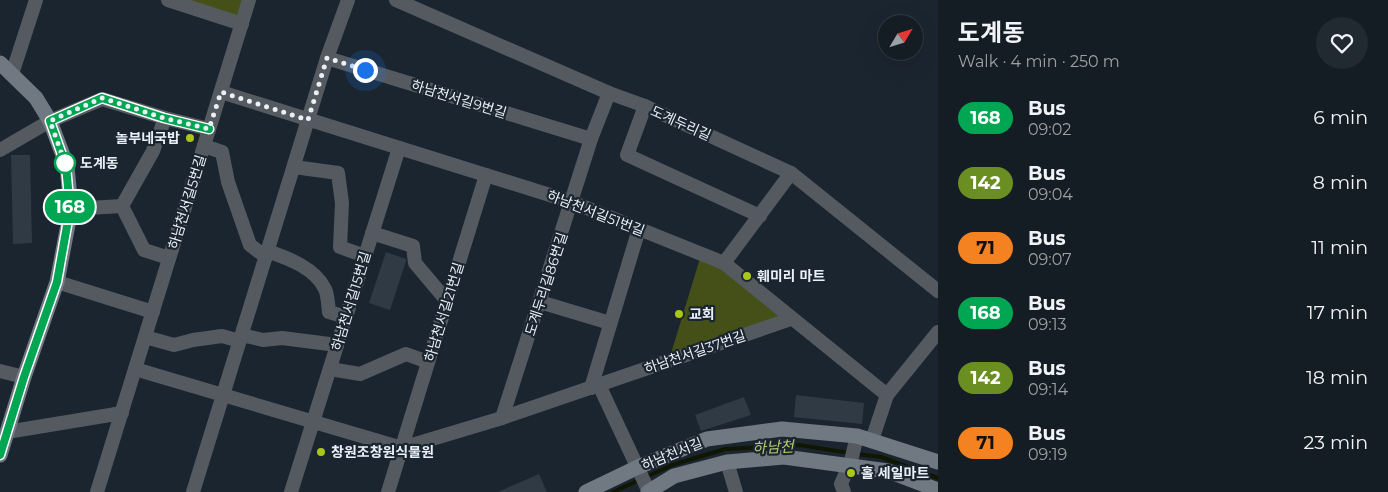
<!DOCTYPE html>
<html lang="en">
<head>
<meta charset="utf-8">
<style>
	body { margin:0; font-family:Montserrat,"Noto Sans KR",sans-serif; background:#212931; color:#f1f3f6; height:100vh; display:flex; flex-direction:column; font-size:19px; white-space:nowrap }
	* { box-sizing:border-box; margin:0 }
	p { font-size:16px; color:#9da1a6 }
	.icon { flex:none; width:28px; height:28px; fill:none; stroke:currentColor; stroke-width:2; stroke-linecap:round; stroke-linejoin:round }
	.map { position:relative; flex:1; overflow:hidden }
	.sheet { display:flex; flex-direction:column; background:#141c24; width:450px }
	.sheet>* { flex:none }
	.badge { padding:0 10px; border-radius:16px; font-size:18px; line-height:32px }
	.needle { width:32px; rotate:52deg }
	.fabs { position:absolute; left:878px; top:15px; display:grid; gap:10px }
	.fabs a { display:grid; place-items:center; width:45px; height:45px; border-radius:50%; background:#141c24; box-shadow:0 5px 20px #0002,0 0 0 1px #333a41; font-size:25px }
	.you { position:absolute; width:25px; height:25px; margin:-12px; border:4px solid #fff; border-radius:50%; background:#1a73e8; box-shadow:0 0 0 8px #1a73e833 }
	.map>.badge { position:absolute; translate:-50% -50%; box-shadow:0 0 0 2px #fff }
	.round { display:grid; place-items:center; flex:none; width:52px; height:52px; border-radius:26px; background:#212931 }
	.headline { display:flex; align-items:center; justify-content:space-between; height:85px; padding:0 20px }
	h1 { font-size:24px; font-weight:700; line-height:38px }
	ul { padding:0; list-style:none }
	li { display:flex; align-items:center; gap:15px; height:65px; padding:0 20px }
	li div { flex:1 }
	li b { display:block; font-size:19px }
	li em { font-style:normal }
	li .badge { min-width:55px; font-weight:700; text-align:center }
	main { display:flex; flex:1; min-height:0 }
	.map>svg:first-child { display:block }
	.green { fill:#455018 }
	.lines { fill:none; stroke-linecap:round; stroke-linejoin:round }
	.stream { stroke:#101600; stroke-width:4 }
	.building { fill:#2f3a45 }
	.street { stroke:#555a60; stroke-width:14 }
	.secondary { stroke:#707881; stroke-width:15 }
	.line-casing { stroke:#fff; stroke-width:11 }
	.line { stroke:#00a651; stroke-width:8 }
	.walk { stroke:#eaf0f7; stroke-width:5; stroke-dasharray:0 9 }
	.poi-dot { fill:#aac718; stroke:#1b2530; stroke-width:2 }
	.stop-dot { fill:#fff; stroke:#00a651; stroke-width:2.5 }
	.labels { text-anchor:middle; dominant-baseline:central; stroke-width:4.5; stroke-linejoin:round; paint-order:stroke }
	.street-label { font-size:14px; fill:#eaf0f7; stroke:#1b2530 }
	.poi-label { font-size:14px; font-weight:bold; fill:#eaf0f7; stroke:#1b2530; text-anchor:start }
	.stop-label { font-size:14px; font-weight:bold; fill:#eaf0f7; stroke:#1b2530; text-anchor:start }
	.water-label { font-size:15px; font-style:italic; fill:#b6cb71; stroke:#1b2530 }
</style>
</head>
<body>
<main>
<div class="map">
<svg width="938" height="492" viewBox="0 0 938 492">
	<rect width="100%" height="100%" fill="#1b2530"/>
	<g class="green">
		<path d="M 175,0 L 246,0 L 238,20 Z"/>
		<path d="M 701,255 L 724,264 L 789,319 L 669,360 Z"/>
	</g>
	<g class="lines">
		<g class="stream">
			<path d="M 857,454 L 881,457 L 938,478"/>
			<path d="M 613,492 L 672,465 L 725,449 L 799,445 L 850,453"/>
		</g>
	</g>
	<g class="building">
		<path d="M 11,155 L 30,155 L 32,243 L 13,244 Z"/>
		<path d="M 386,252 L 406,259 L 406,261 L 390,310 L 369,303 Z"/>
		<path d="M 796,395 L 864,403 L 862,424 L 794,417 Z"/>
		<path d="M 744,397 L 751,415 L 701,431 L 695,415 Z"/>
		<path d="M 539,474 L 547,492 L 498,492 Z"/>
	</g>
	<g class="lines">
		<g class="street">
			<path d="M 168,0 L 242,24"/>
			<path d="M 396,0 L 609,93 L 645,106 L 791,173 L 938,291"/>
			<path d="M 327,58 L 591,139"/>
			<path d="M 12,74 L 36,0"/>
			<path d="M 221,92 L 572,202 L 724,263 L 887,395 L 872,440"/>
			<path d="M 645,106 L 627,155 L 760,216"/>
			<path d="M 165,118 L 153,151 L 122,206 L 144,250 L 169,258"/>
			<path d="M 204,146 L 222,152 L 228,182 L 250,245 L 266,257"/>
			<path d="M 0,150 L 50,121 L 102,99 L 165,118 L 209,129"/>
			<path d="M 294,167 L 338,173 L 342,203 L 340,247 L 365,256"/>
			<path d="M 71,209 L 122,206"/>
			<path d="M 372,233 L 413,246 L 415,263 L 447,301"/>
			<path d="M 267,251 C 288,258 315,268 325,289 C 328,295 328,305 329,312 L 346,317"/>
			<path d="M 724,263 L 791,173"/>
			<path d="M 57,282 L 153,312"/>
			<path d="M 540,302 L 610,323"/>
			<path d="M 242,335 L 263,340 L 282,338 L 337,345"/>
			<path d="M 145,337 L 174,345 L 193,340 L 222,336 L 240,341"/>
			<path d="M 135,369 L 402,448 L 502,418 L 791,319"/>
			<path d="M 330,369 L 360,374 L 406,354 L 428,362"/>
			<path d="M 0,371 L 24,377"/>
			<path d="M 599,385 L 649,492"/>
			<path d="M 591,388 L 639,229"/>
			<path d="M 887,395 L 938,332"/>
			<path d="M 502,418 L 591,139 L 609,93"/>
			<path d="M 7,432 L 122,413"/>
			<path d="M 727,462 L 736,492"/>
			<path d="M 97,492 L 249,0"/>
			<path d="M 193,492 L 327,58 L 348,0"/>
			<path d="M 291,492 L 399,148"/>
			<path d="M 388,492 L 486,175"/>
			<path d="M 844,492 L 841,484 L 851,461 L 857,436"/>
		</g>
		<g class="secondary">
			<path d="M 0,63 L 36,98 L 50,121 L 67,166 L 71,209 L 57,282 L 24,377 L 0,455"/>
			<path d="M 586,492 L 638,467 L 707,439 L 782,429 L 857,436 L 938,462"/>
			<path d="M 648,492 L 674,476 L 727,462 L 784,457 L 888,471 L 938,490"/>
		</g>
	</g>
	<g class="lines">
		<defs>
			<path id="line" d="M 0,455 L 24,377 L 57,282 L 70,209 L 66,166 L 50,121 L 102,98 L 164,118 L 209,129"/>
		</defs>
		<use href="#line" class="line-casing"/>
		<use href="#line" class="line"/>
		<path class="walk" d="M 65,163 L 66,166 L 50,121 L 102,98 L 164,118 L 209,129 L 221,92 L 308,120 L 327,58 L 365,70"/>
	</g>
	<g class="poi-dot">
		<circle cx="190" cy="138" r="5"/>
		<circle cx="747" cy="276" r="5"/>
		<circle cx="679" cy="314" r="5"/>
		<circle cx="321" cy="452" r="5"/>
		<circle cx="851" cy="473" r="5"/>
	</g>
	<circle class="stop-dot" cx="65" cy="163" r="10"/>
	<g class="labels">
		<g class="street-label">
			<text transform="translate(459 99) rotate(17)">하남천서길9번길</text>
			<text transform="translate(681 123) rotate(24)">도계두리길</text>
			<text transform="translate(187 202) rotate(-73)">하남천서길5번길</text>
			<text transform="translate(596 213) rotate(21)">하남천서길51번길</text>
			<text transform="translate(546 284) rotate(-72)">도계두리길86번길</text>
			<text transform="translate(351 301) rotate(-73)">하남천서길15번길</text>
			<text transform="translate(444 312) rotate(-73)">하남천서길21번길</text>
			<text transform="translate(695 352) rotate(-19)">하남천서길37번길</text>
			<text transform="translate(672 454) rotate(-22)">하남천서길</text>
		</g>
		<g class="poi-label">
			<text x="180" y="138" text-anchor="end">놀부네국밥</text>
			<text x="757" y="276">훼미리 마트</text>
			<text x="689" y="314">교회</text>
			<text x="331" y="452">창원조창원식물원</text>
			<text x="861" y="473">홀 세일마트</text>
		</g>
		<g class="stop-label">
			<text x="80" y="163">도계동</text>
		</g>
		<g class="water-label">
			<text transform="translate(773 447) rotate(-3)">하남천</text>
		</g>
	</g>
</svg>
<div class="fabs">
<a><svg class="needle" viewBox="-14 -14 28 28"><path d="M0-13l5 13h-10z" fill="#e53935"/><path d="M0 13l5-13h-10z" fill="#9da1a6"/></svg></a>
</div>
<div class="you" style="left:365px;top:70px"></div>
<b class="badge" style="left:70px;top:207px;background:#00a651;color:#fff">168</b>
</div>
<section class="sheet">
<div class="headline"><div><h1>도계동</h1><p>Walk · 4 min · 250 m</p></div><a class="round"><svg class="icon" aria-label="heart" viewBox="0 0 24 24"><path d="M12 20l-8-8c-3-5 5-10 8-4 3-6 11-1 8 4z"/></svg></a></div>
<ul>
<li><span class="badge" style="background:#00a651;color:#fff">168</span><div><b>Bus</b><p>09:02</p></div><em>6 min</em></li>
<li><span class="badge" style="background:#6b8e23;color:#fff">142</span><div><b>Bus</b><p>09:04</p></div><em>8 min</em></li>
<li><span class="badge" style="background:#f58220;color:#111">71</span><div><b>Bus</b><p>09:07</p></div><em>11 min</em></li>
<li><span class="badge" style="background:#00a651;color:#fff">168</span><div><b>Bus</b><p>09:13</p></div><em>17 min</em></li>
<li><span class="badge" style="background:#6b8e23;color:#fff">142</span><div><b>Bus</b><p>09:14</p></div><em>18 min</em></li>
<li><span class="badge" style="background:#f58220;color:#111">71</span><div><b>Bus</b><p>09:19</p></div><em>23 min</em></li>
</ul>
</section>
</main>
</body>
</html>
